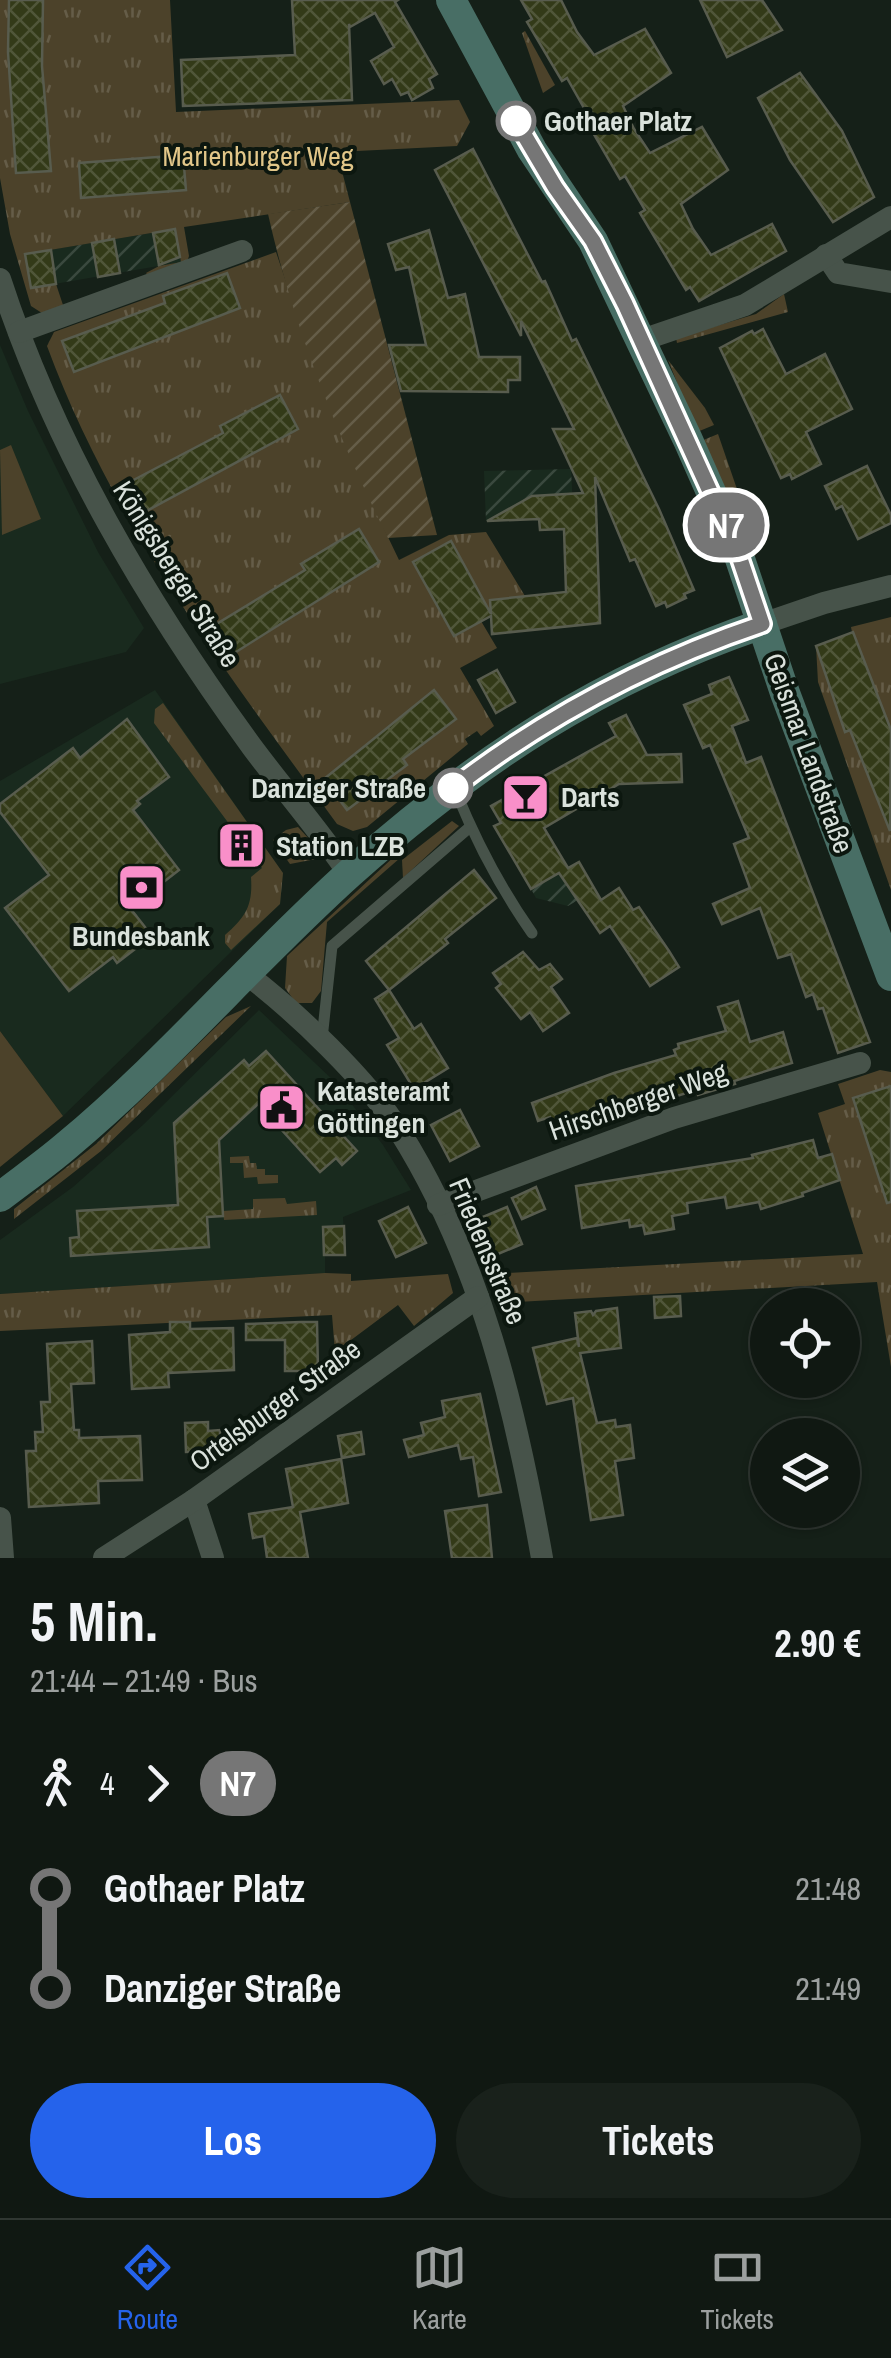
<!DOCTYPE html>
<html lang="de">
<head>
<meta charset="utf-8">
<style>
	body { margin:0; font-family:"Archivo Narrow",sans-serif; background:#19211b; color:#f1f3f6; height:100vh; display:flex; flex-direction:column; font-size:38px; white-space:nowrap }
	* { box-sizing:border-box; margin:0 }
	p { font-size:32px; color:#9ca09f }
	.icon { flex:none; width:55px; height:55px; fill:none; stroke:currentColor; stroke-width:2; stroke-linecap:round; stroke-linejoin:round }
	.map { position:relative; height:1558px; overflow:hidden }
	.details { display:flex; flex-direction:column; background:#101812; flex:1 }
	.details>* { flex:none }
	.badge { padding:0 20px; border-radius:32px; font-size:35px; line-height:65px }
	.tools { position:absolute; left:750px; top:1288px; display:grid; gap:20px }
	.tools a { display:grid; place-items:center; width:110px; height:110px; border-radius:50%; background:#101812; box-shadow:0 2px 8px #0004,0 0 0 2px #303732; font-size:50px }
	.map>.badge { position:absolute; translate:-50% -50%; box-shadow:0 0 0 5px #fff }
	.legs { display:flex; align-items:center; gap:15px; height:110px; padding:0 30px; font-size:32px }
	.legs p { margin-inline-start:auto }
	.head { display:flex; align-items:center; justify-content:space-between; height:170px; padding:0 30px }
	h1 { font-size:55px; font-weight:700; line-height:75px }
	.cta { display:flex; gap:20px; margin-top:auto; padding:20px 30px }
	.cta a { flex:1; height:115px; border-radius:60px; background:#2563eb; color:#fff; font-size:40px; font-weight:700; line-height:115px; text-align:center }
	.cta a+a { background:#19211b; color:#f1f3f6 }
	ul { padding:0 30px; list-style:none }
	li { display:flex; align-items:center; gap:35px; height:100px; font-size:38px }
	li i { display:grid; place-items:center; width:15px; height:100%; margin:0 12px; background:currentColor }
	li i::after { content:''; width:25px; height:25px; margin:-12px; border:8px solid; border-radius:50%; background:#101812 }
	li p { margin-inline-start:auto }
	li:first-child i { background:linear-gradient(#0000 50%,currentColor 0) }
	li:last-child i { background:linear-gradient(currentColor 50%,#0000 0) }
	.tabs { display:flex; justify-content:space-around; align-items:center; height:140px; border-top:2px solid #303732; background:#101812; font-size:28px; color:#9ca09f }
	.tabs a { display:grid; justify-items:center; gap:5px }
	.tabs .selected { color:#2563eb }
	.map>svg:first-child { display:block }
	.built { fill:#192a1e }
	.industrial { fill:url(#industrial-furrows) }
	.grass { fill:url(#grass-tufts) }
	.garden { fill:url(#garden-furrows) }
	.pitch { fill:#4c422a }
	.building { fill:url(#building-cross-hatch); stroke:#585c4e; stroke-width:2.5 }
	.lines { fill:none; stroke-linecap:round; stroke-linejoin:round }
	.lane { stroke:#47534a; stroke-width:11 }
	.street { stroke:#47534a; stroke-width:22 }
	.secondary { stroke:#486e65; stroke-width:30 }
	.line-1-casing { stroke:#fff; stroke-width:22 }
	.line-1 { stroke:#767676; stroke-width:15 }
	.stop-1-dot { fill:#fff; stroke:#767676; stroke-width:5 }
	.labels { text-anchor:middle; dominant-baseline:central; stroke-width:8; stroke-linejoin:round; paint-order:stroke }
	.stop-label { font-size:28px; font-weight:bold; fill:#dae2dc; stroke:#0c170f; text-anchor:start }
	.park-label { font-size:28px; fill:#e2c789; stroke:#0c170f }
	.street-label { font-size:28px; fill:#dae2dc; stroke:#0c170f }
	.poi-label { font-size:28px; font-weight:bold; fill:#dae2dc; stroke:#0c170f; text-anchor:start }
</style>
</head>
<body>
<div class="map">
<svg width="891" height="1558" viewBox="0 0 891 1558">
	<defs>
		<pattern id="industrial-furrows" width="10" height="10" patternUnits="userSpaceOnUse" patternTransform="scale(2.5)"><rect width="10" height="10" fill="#192a1e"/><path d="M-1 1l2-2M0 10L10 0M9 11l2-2" fill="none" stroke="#3a493e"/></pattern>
		<pattern id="grass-tufts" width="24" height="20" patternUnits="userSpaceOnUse" patternTransform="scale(2.5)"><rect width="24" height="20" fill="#4c422a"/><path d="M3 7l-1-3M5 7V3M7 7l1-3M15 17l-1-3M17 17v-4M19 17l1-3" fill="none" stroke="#655d48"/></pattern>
		<pattern id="garden-furrows" width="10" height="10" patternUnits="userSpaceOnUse" patternTransform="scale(2.5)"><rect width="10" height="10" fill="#4c422a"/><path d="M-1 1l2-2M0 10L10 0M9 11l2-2" fill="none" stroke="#655d48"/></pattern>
		<pattern id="building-cross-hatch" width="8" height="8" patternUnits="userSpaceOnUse" patternTransform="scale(2.5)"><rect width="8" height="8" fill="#333a18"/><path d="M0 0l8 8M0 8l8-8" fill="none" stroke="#505639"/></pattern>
	</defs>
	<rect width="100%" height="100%" fill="#152018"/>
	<g class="built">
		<path d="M 0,345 L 28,411 L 98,552 L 144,628 L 126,652 L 0,684 Z"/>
		<path d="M 155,690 L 283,873 L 280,904 L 63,1116 L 0,1031 L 0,781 Z"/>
		<path d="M 259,1010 L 334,1081 L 383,1145 L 411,1190 L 343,1217 L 345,1255 L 325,1256 L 325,1273 L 0,1294 L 0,1240 L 73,1187 L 143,1125 Z"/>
	</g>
	<g class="industrial">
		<path d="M 176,229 L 181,262 L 31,288 L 25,254 Z"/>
		<path d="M 571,469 L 574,528 L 553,518 L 486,521 L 484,471 Z"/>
		<path d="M 579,862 L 595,890 L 568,906 L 536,898 L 531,889 Z"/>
	</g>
	<g class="grass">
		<path d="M 0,0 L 170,0 L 176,112 L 459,100 L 470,122 L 457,146 L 337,152 L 350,202 L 184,227 L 189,256 L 186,265 L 149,277 L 146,273 L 159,266 L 181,262 L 175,229 L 26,254 L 31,288 L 56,284 L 64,308 L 45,315 L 31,306 L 10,234 L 0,178 Z"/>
		<path d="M 525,31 L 555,85 L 543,93 L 522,33 Z"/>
		<path d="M 276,252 C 311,358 350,460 399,560 L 449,535 L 486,532 L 525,596 L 481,621 L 497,648 L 460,668 L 494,726 L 481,736 L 477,731 L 465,739 L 468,744 L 367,827 L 353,831 L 337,824 C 227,673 112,523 47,346 L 54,332 Z"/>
		<path d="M 784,294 L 788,312 L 677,343 L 676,338 L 756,314 Z"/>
		<path d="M 668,360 L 705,408 L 714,425 L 697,432 Z"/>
		<path d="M 718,434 L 758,550 L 755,556 L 701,441 Z"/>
		<path d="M 891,617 L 891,890 L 818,682 L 816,646 L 852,632 L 851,627 Z"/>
		<path d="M 163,703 L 283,873 L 280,904 L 231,950 L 225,943 L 225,935 C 246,917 253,905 251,877 L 262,868 L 154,723 L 155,709 Z"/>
		<path d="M 452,821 L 459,826 L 403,878 L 402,860 Z"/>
		<path d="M 298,827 L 310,840 L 316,859 L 290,864 L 273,840 L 286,830 Z"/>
		<path d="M 398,853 L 400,858 L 327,922 L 321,991 L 312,1003 L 296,1003 L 285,988 L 287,956 Z"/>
		<path d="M 251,1006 L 101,1151 L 14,1219 L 14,1209 L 96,1144 L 226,1017 Z"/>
		<path d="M 880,1070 L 891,1072 L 891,1367 L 877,1282 L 501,1303 L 488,1274 L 863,1254 L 818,1113 L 845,1104 L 838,1084 Z"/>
		<path d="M 249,1156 L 250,1163 L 256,1163 L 257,1169 L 265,1169 L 265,1175 L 278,1175 L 278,1183 L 258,1184 L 257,1177 L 244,1178 L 243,1163 L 230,1163 L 230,1157 Z"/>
		<path d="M 285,1198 L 287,1204 L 316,1201 L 317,1215 L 224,1220 L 223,1211 L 253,1209 L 253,1199 Z"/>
		<path d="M 325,1273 L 351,1274 L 351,1281 L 448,1274 L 453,1293 L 414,1326 L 398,1305 L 335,1352 L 332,1315 L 0,1331 L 0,1294 Z"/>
	</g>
	<path class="garden" d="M 350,202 L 437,535 L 388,538 C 337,435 293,326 268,214 Z"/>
	<g class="pitch">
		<path d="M 11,445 L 41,519 L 2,535 L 0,450 Z"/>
		<path d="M 0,1031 L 63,1116 L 0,1167 Z"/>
	</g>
	<g class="building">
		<path d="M 9,0 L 43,0 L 42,66 L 51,171 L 16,173 L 8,52 Z"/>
		<path d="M 292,0 L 398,0 L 395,2 L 437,74 L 429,79 L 433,88 L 412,100 L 408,92 L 401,95 L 392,79 L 384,84 L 371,61 L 394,47 L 375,13 L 350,27 L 349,24 L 352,100 L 183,106 L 181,60 L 295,55 Z"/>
		<path d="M 521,0 L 561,0 L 577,32 L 594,55 L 645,29 L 671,73 L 623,106 L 634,129 L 650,153 L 702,127 L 728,170 L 681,204 L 693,229 L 711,255 L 772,224 L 786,251 L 699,301 L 690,287 L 686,290 L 640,213 L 645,210 L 625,176 L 620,179 L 585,119 L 589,117 L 567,78 L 562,81 L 527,22 L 532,19 Z"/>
		<path d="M 700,0 L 762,0 L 782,30 L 727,57 Z"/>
		<path d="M 800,73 L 842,131 L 874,197 L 833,222 L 790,160 L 758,98 Z"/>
		<path d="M 473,149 L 542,282 L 545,281 L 572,341 L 576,339 L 659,509 L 694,590 L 684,594 L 686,598 L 667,607 L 665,602 L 656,606 L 635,559 L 630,561 L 595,477 L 600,623 L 492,634 L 491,616 L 454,636 L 413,562 L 451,541 L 491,614 L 490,600 L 566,592 L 564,529 L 540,530 L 539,519 L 487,521 L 532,496 L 583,493 L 553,429 L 574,429 L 521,321 L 521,336 L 435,170 Z"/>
		<path d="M 183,155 L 186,190 L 81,198 L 79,163 Z"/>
		<path d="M 175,229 L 180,257 L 159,265 L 153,233 Z"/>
		<path d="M 429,230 L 448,298 L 465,294 L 479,357 L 520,357 L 520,380 L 508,380 L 508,392 L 401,391 L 389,345 L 426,345 L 409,267 L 396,270 L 388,244 Z"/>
		<path d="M 114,239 L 120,273 L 98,277 L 92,243 Z"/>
		<path d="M 51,250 L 56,284 L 31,288 L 25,254 Z"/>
		<path d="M 227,273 L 240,308 L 74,372 L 62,341 L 165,303 L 163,296 Z"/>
		<path d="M 763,329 L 786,374 L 825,354 L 852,409 L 806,432 L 821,464 L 792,479 L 790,474 L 781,478 L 720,348 L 752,331 L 754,334 Z"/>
		<path d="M 280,395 L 298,429 L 141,514 L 126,484 L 223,433 L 220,426 Z"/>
		<path d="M 867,466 L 891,515 L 891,523 L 858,539 L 842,506 L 836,509 L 825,486 Z"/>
		<path d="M 359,529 L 379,562 L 228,657 L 210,628 L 305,570 L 301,564 Z"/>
		<path d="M 853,632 L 891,730 L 890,831 L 850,730 L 845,732 L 816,646 Z"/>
		<path d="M 497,670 L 515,702 L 496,713 L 478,680 Z"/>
		<path d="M 729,677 L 748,720 L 732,726 L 746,763 L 761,757 L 870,1042 L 838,1053 L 823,1008 L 818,1009 L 813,994 L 806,997 L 791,954 L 778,958 L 760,908 L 722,924 L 713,904 L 750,888 L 734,844 L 749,838 L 710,745 L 703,748 L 684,705 L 712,694 L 709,685 Z"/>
		<path d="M 434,690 L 456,719 L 403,759 L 407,765 L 347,810 L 324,779 Z"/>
		<path d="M 626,715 L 647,755 L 681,754 L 682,782 L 619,784 L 544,828 L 568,868 L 579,862 L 601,900 L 619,888 L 633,910 L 639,907 L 669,951 L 679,967 L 650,986 L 610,926 L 600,933 L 559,873 L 531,889 L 494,826 L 501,823 L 491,806 L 616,736 L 609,723 Z"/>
		<path d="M 127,719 L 169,777 L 137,801 L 140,804 L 133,810 L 179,870 L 130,908 L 152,936 L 117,963 L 113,957 L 69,991 L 5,908 L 49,875 L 0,812 L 0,804 L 73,748 L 80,758 Z"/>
		<path d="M 474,870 L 496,898 L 445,939 L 448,943 L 389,990 L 366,961 Z"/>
		<path d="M 523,952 L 539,970 L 550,964 L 562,979 L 551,987 L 569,1013 L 543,1031 L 530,1012 L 521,1019 L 496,988 L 501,984 L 493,973 Z"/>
		<path d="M 389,990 L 414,1029 L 421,1024 L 448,1068 L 414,1089 L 387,1045 L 399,1038 L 375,999 Z"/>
		<path d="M 738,1001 L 750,1042 L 783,1032 L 792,1063 L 734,1081 L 735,1084 L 698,1095 L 696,1090 L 564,1131 L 563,1126 L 554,1129 L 550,1117 L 538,1121 L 532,1103 L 614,1073 L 676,1055 L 674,1050 L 679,1048 L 678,1044 L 726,1031 L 718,1007 Z"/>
		<path d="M 266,1051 L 357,1151 L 342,1165 L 336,1158 L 320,1172 L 258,1104 L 219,1140 L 223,1216 L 207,1217 L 209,1247 L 71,1256 L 70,1238 L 79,1237 L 77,1211 L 178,1205 L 174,1123 L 244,1060 L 249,1066 Z"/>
		<path d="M 891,1086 L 891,1202 L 887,1203 L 853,1098 Z"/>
		<path d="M 460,1110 L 479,1146 L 450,1161 L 431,1125 Z"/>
		<path d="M 813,1140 L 818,1158 L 832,1154 L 840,1180 L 802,1193 L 803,1196 L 761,1209 L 759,1202 L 727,1208 L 725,1197 L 687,1203 L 688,1213 L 672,1216 L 674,1229 L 645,1234 L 643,1225 L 630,1227 L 629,1220 L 582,1228 L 576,1186 L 753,1158 L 752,1155 Z"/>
		<path d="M 536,1187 L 545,1209 L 522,1219 L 512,1198 Z"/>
		<path d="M 408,1207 L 426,1243 L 396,1257 L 379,1221 Z"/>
		<path d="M 507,1207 L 522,1244 L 493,1256 L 478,1219 Z"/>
		<path d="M 344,1226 L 345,1255 L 324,1255 L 323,1227 Z"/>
		<path d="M 680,1296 L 681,1316 L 655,1318 L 654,1297 Z"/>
		<path d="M 617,1308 L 621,1348 L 580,1353 L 597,1423 L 615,1420 L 616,1427 L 630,1425 L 634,1458 L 615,1461 L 623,1515 L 591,1520 L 573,1398 L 547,1404 L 533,1348 L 577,1338 L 579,1347 L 575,1313 L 591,1311 L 593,1315 L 596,1311 Z"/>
		<path d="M 170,1322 L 190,1322 L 190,1329 L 233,1328 L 234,1370 L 168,1373 L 169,1387 L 132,1389 L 129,1335 L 170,1332 Z"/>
		<path d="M 301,1322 L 317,1322 L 318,1371 L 285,1371 L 285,1340 L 246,1340 L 246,1324 Z"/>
		<path d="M 92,1341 L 94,1383 L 71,1384 L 74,1430 L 79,1430 L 79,1438 L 140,1436 L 142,1480 L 98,1481 L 99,1503 L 29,1507 L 26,1451 L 36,1451 L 35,1432 L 43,1432 L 41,1402 L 50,1402 L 47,1344 Z"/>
		<path d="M 480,1394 L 501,1492 L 479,1496 L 473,1457 L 461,1459 L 458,1445 L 409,1457 L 404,1440 L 424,1435 L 421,1423 L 445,1417 L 442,1401 Z"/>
		<path d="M 208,1422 L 208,1431 L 220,1430 L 220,1451 L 186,1452 L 185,1423 Z"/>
		<path d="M 361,1432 L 364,1454 L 342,1458 L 338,1436 Z"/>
		<path d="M 341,1459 L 348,1503 L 300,1512 L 308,1558 L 267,1558 L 264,1536 L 253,1538 L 249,1514 L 293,1507 L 286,1469 Z"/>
		<path d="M 487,1505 L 492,1558 L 452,1558 L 445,1511 Z"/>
	</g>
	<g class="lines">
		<g class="lane">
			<path d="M 456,792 C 476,841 501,889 532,933"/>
			<path d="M 322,1039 L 332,946 L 470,827"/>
		</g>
		<g class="street">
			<path d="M 826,255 L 838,273 L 891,282"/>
			<path d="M 0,279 C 55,448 148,604 252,747 C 284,790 319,830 349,874"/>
			<path d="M 19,332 L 242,251"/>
			<path d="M 642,340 L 745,305 L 891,217"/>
			<path d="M 762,624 L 824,603 L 891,586"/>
			<path d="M 245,973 C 294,1010 368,1080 400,1132 C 481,1261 516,1410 542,1558"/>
			<path d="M 438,1205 L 674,1118 L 860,1063"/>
			<path d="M 194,1500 L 213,1558"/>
			<path d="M 0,1518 L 3,1558"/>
			<path d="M 104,1558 L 194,1500 L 478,1297"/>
		</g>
		<g class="secondary">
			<path d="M 451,0 L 532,150 L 593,241 L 688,440 L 738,553 L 785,693 L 891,976"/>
			<path d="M 0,1197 C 22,1180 45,1164 66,1146 C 167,1062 252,961 350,873 C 477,760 600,679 762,624"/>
		</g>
	</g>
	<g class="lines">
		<defs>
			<path id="line-1" d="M 453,788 C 547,716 649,662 762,624 L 738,553 L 625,304 L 593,241 L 555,187 L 516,121"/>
		</defs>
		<use href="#line-1" class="line-1-casing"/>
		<use href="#line-1" class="line-1"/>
	</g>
	<defs>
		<symbol id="bar-square" viewBox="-11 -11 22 22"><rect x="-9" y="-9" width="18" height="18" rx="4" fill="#f98fc9" stroke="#0c170f"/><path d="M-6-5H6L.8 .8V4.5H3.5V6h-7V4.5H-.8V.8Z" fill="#111"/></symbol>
		<symbol id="building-square" viewBox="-11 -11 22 22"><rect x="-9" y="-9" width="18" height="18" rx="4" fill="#f98fc9" stroke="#0c170f"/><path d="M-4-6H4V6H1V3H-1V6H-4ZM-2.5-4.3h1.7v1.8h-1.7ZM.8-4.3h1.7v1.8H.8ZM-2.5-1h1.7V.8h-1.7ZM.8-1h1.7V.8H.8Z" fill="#111"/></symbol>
		<symbol id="bank-square" viewBox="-11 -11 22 22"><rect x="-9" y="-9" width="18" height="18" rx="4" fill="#f98fc9" stroke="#0c170f"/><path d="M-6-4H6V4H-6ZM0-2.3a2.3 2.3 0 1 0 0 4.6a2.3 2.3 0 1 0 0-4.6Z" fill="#111"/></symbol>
		<symbol id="civic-square" viewBox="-11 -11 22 22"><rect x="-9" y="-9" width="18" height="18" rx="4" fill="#f98fc9" stroke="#0c170f"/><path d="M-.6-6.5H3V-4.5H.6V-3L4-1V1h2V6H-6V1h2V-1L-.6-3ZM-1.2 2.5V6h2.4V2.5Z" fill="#111"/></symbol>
	</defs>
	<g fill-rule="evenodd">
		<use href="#bar-square" x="498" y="770" width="55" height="55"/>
		<use href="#building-square" x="214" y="818" width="55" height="55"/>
		<use href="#bank-square" x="114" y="860" width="55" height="55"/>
		<use href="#civic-square" x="254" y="1080" width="55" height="55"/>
	</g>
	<g class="stop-1-dot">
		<circle cx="516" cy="121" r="18"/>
		<circle cx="453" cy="788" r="18"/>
	</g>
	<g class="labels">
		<g class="stop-label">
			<text x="544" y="121">Gothaer Platz</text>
			<text x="426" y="788" text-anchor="end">Danziger Straße</text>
		</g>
		<g class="park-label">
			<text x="258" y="156">Marienburger Weg</text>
		</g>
		<g class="street-label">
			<text transform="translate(177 574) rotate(58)">Königsberger Straße</text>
			<text transform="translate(809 753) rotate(70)">Geismar Landstraße</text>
			<text transform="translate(638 1101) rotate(-19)">Hirschberger Weg</text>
			<text transform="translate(488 1251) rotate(67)">Friedensstraße</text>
			<text transform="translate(275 1405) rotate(-36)">Ortelsburger Straße</text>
		</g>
		<g class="poi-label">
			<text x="561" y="797">Darts</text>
			<text x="276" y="846">Station LZB</text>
			<text x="141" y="936" text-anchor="middle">Bundesbank</text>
			<text x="317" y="1091">Katasteramt<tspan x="317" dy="32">Göttingen</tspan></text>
		</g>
	</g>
</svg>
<div class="tools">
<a><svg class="icon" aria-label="locate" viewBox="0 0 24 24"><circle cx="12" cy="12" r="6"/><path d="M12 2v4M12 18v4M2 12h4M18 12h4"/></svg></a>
<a><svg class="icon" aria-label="layers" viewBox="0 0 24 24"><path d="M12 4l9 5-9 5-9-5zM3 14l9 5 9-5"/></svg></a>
</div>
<b class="badge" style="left:726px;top:525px;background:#767676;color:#fff">N7</b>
</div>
<section class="details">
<div class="head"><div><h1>5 Min.</h1><p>21:44 – 21:49 · Bus</p></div><b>2.90 €</b></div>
<div class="legs"><svg class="icon" aria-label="walk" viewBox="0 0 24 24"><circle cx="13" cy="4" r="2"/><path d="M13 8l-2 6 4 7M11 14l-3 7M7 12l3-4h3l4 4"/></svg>4<svg class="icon" aria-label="forward" viewBox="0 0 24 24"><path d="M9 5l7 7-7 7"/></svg><b class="badge" style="background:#767676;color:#fff">N7</b></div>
<ul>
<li><i style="color:#767676"></i><b>Gothaer Platz</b><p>21:48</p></li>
<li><i style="color:#767676"></i><b>Danziger Straße</b><p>21:49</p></li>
</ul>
<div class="cta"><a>Los</a><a>Tickets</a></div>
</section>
<nav class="tabs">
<a class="selected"><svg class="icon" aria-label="directions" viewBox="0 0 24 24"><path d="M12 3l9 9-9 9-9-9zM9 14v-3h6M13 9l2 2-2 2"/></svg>Route</a>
<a><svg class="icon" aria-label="map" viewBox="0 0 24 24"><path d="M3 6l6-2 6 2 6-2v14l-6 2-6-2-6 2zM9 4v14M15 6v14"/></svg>Karte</a>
<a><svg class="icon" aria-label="tickets" viewBox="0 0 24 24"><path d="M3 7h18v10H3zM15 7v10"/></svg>Tickets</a>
</nav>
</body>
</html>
